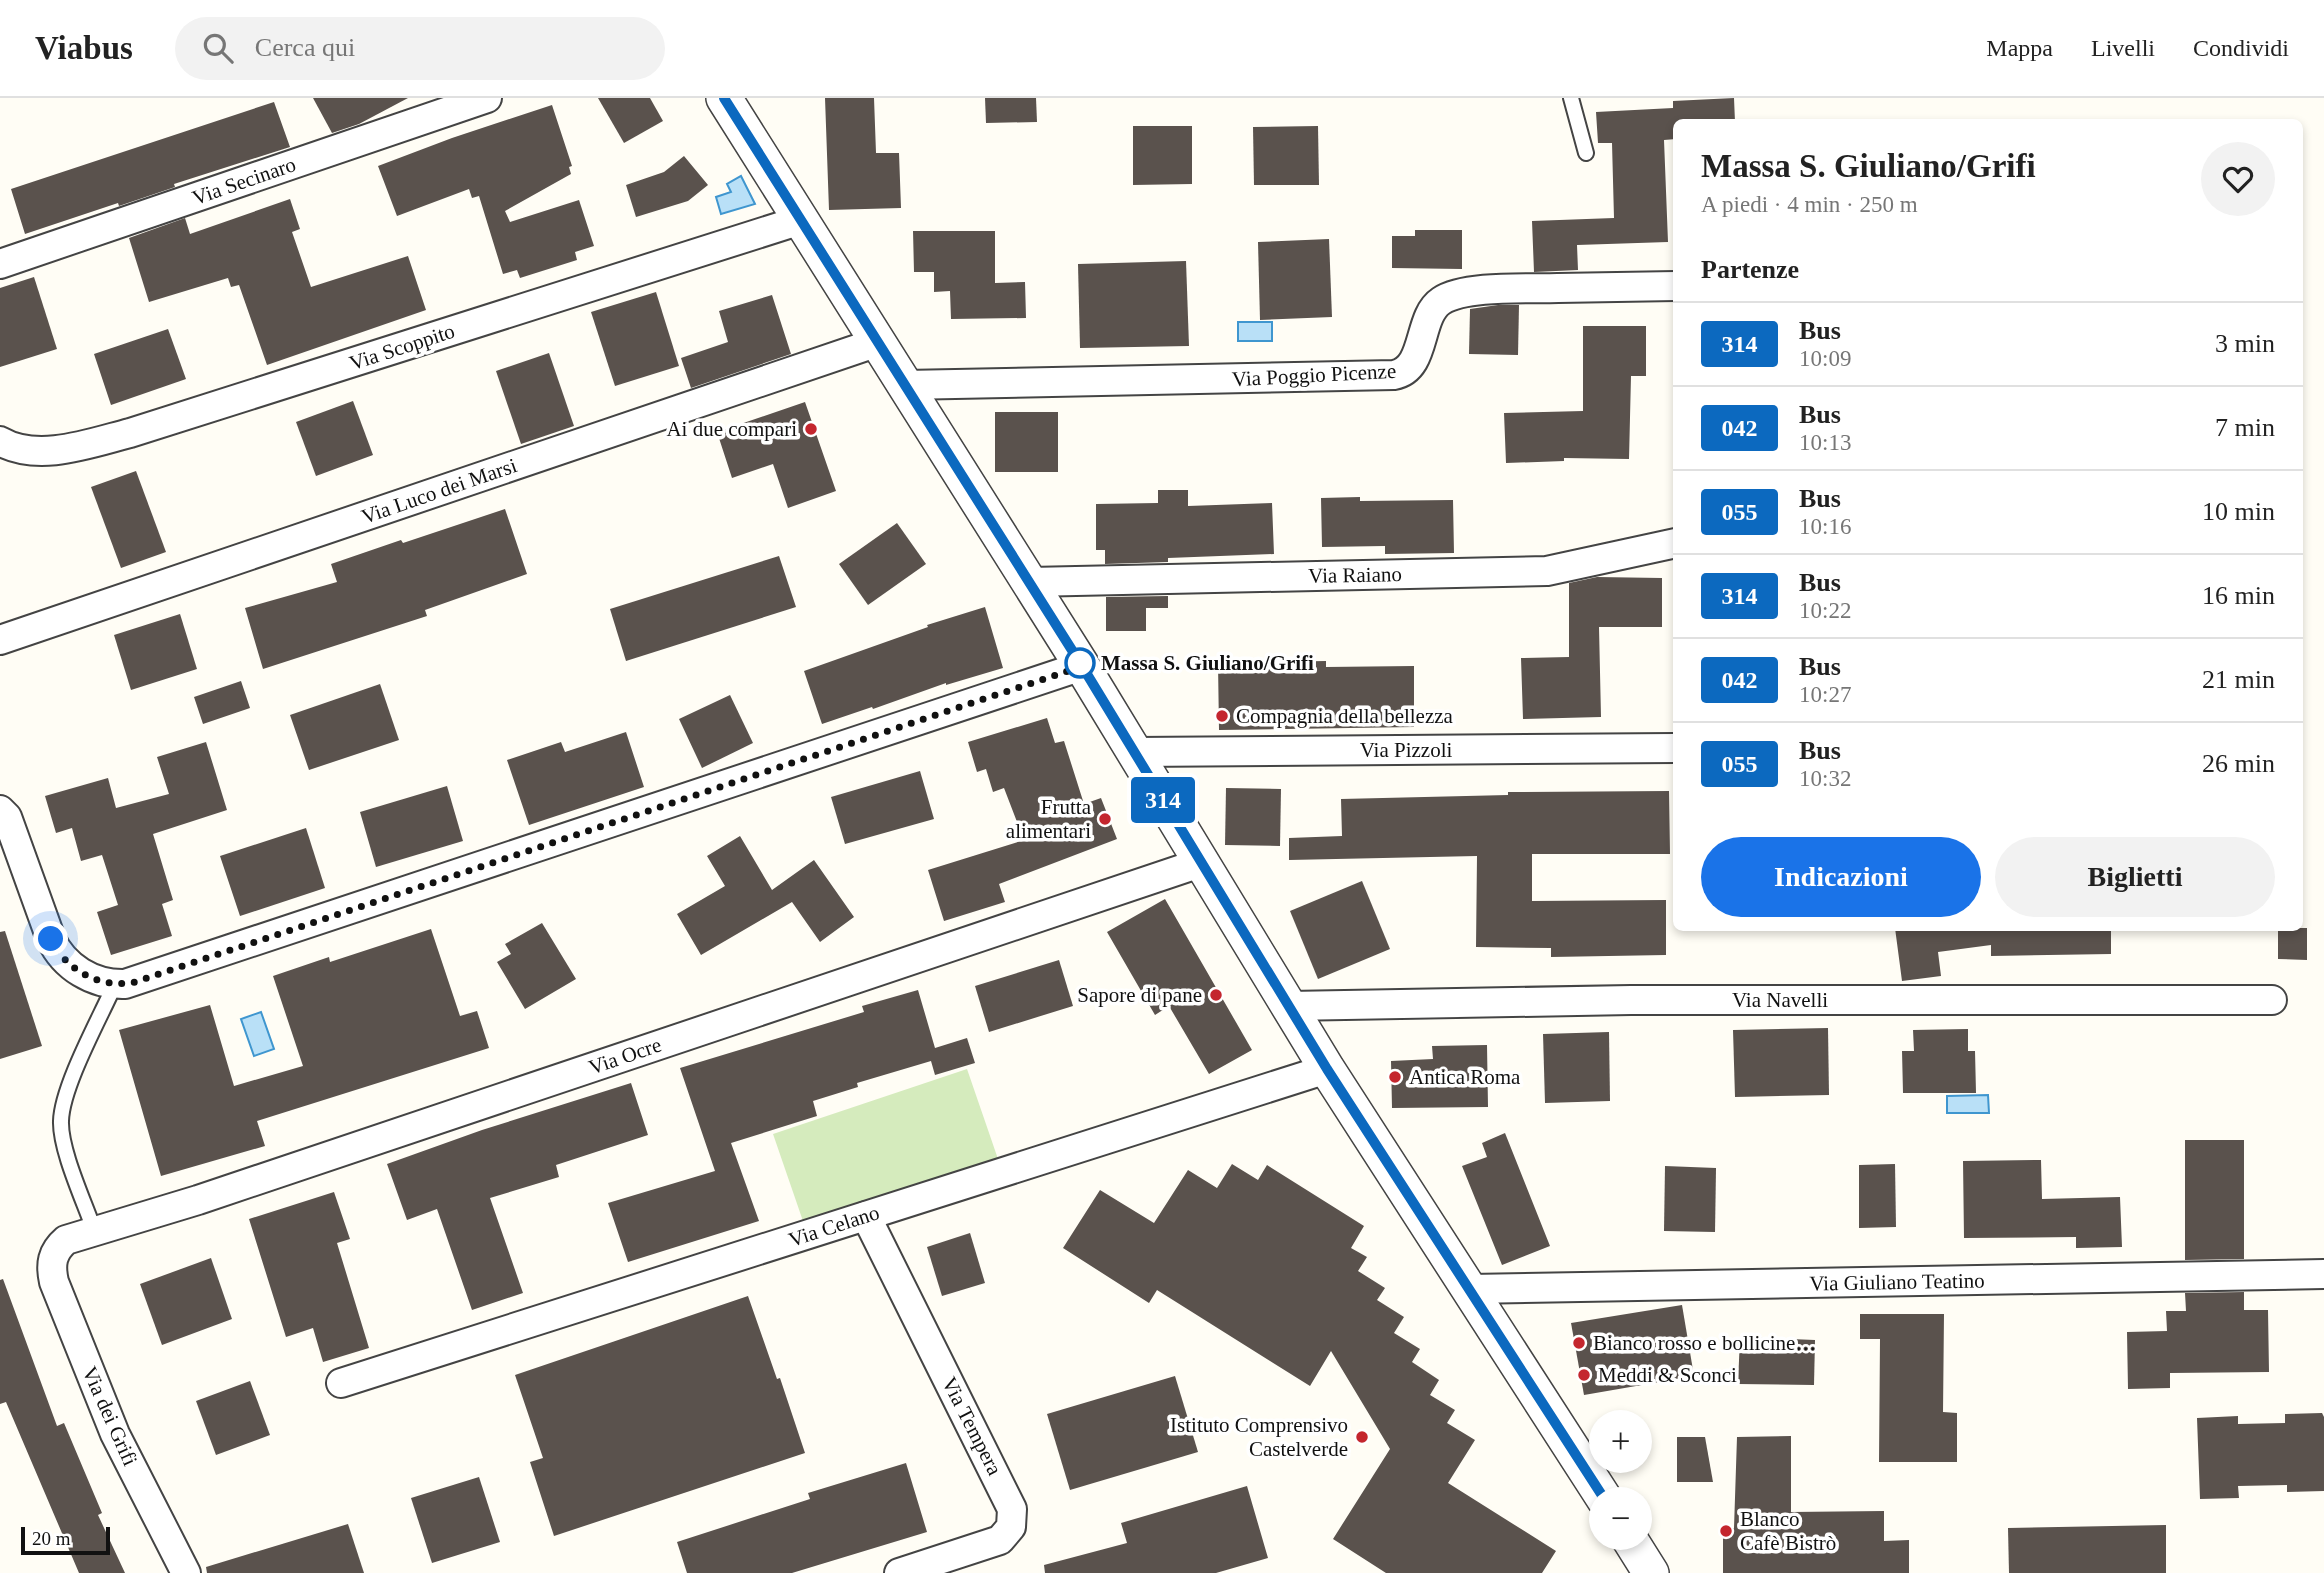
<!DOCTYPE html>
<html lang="it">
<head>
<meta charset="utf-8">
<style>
	body { margin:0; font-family:"Times New Roman",serif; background:#f2f2f2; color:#222; height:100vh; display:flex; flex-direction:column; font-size:26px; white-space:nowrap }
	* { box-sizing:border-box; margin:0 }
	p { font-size:23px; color:#767676 }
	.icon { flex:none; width:38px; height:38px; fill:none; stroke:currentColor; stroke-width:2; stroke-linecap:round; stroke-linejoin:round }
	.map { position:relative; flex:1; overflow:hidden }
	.panel { position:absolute; left:1673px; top:21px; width:630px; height:812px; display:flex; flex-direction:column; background:#fff; border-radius:10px; box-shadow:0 4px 10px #0003 }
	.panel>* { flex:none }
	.badge { padding:0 14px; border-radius:5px; font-size:24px; line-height:46px }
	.fabs { position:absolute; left:1589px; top:1312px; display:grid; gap:14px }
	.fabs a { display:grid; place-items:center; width:63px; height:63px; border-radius:50%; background:#fff; box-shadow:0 4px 10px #0003; font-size:35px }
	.scale { position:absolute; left:21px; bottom:18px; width:89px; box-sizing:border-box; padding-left:7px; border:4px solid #111; border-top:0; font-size:19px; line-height:24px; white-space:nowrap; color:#111; -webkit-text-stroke:5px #fff; paint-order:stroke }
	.you { position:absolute; width:35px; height:35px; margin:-18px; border:5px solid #fff; border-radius:50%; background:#1a73e8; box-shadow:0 0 0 10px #1a73e833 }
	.map>.badge { position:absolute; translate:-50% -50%; box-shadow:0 0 0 4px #fff }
	h2 { padding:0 28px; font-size:26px; line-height:63px }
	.round { display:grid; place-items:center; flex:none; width:74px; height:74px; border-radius:37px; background:#f2f2f2 }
	.summary { display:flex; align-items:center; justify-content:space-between; height:119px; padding:0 28px }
	h1 { font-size:33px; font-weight:600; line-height:52px }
	.primary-button { display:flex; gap:14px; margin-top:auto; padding:14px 28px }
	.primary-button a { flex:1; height:80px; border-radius:42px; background:#1a73e8; color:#fff; font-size:28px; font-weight:600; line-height:80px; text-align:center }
	.primary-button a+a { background:#f2f2f2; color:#222 }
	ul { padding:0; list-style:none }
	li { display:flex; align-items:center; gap:21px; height:84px; padding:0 28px; border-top:2px solid #e0e0e0 }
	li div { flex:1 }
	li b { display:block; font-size:26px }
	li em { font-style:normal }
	li .badge { min-width:77px; font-weight:700; text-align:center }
	header { display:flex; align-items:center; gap:42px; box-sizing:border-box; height:98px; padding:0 35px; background:#fff; border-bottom:2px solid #e0e0e0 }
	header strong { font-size:33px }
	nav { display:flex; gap:38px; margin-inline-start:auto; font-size:24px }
	.search { width:490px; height:63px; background:#f2f2f2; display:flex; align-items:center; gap:18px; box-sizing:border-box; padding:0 24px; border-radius:38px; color:#767676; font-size:26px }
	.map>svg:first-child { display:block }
	.green { fill:#d5ebbd }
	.water { fill:#b9e0f7; stroke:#3f96cf; stroke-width:2 }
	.building { fill:#5a524d }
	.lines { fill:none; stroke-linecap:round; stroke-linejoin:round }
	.service-casing { stroke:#444; stroke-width:18 }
	.minor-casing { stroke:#444; stroke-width:32 }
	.tertiary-casing { stroke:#444; stroke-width:38 }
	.service { stroke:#fff; stroke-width:14 }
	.minor { stroke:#fff; stroke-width:28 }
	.tertiary { stroke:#fff; stroke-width:35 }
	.line-casing { stroke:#fff; stroke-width:16 }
	.line { stroke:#0c69bf; stroke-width:10 }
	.walk { stroke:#111; stroke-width:7; stroke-dasharray:0 12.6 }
	.poi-dot { fill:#c4262e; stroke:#fff; stroke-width:2.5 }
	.stop-dot { fill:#fff; stroke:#0c69bf; stroke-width:3.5 }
	.labels { text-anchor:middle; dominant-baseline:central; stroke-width:7; stroke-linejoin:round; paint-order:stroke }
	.street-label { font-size:21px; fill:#111; stroke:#fff }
	.poi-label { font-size:21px; fill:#111; stroke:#fff; text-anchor:start }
	.stop-label { font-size:21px; font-weight:bold; fill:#111; stroke:#fff; text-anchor:start }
</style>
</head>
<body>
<header>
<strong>Viabus</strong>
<div class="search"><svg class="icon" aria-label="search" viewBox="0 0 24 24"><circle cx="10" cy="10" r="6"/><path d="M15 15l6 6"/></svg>Cerca qui</div>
<nav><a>Mappa</a><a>Livelli</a><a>Condividi</a></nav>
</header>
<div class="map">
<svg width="2324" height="1475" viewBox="0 0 2324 1475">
	<rect width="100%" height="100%" fill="#fffdf5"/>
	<path class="green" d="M 967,971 L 998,1061 L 804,1126 L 773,1036 Z"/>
	<g class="water">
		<path d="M 741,78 L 755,106 L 721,116 L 716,99 L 731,94 L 727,86 Z"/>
		<rect x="1238" y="224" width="34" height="19"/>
		<path d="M 261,914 L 274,951 L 254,958 L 241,921 Z"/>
		<path d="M 1988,997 L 1989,1015 L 1947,1015 L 1947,998 Z"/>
	</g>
	<g class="building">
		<path d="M 313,0 L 408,0 L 359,26 L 332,35 Z"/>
		<path d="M 598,0 L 650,0 L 663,23 L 624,45 Z"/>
		<path d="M 825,0 L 874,0 L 876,55 L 899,55 L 901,110 L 829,112 Z"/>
		<path d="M 985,0 L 1036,0 L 1037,24 L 986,25 Z"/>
		<path d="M 1734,0 L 1735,24 L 1676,24 L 1676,41 L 1664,42 L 1668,144 L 1577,147 L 1578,172 L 1534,174 L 1532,123 L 1614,120 L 1612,45 L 1598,45 L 1596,14 L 1673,10 L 1673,3 Z"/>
		<path d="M 274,4 L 290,49 L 174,86 L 175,89 L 119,108 L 118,105 L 25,136 L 11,91 Z"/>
		<path d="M 552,7 L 572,68 L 569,69 L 571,76 L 505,113 L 510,124 L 579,102 L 594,148 L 575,154 L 577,162 L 520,180 L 517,172 L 503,176 L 479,98 L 472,100 L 469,91 L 397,118 L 378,68 L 452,40 Z"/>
		<path d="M 1133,28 L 1192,28 L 1192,86 L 1133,87 Z"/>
		<path d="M 1318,28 L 1319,87 L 1254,87 L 1253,29 Z"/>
		<path d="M 684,58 L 708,87 L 688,103 L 636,119 L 626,87 L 664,74 Z"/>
		<path d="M 290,101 L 300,131 L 292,134 L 311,189 L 408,158 L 426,212 L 267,267 L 239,187 L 231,189 L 228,180 L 149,204 L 129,140 L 185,120 L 190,136 Z"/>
		<path d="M 1415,132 L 1462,132 L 1462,171 L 1392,170 L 1392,138 L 1415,138 Z"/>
		<path d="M 913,133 L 995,133 L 995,185 L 1025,184 L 1026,220 L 951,221 L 950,193 L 934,194 L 934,174 L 914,174 Z"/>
		<path d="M 1329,141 L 1332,219 L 1260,222 L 1258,144 Z"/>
		<path d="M 1186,163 L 1189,248 L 1080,250 L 1078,166 Z"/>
		<path d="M 34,179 L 57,251 L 0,269 L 0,190 Z"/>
		<path d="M 656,194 L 679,268 L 615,288 L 591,214 Z"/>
		<path d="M 772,197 L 791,256 L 691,290 L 681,260 L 728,244 L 719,213 Z"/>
		<path d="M 1498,207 L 1519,207 L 1518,257 L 1469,256 L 1470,211 Z"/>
		<path d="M 1583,228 L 1646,228 L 1646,278 L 1631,278 L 1629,361 L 1564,360 L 1564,363 L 1506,365 L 1504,315 L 1583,313 Z"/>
		<path d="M 168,231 L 186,281 L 111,307 L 94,256 Z"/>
		<path d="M 549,255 L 574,328 L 521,346 L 496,273 Z"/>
		<path d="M 353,303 L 373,357 L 316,378 L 296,324 Z"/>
		<path d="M 805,304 L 836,393 L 788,410 L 773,366 L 732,380 L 717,334 Z"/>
		<rect x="995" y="314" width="63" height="60"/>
		<path d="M 136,373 L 166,454 L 121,470 L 91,389 Z"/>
		<path d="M 1158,392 L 1188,392 L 1188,408 L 1272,405 L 1274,456 L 1168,460 L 1168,464 L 1105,466 L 1105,452 L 1096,452 L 1096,406 L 1158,405 Z"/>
		<path d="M 1360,399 L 1360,403 L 1453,402 L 1454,455 L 1385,456 L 1385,448 L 1322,449 L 1321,400 Z"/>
		<path d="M 505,411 L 527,476 L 425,512 L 427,518 L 263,571 L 245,510 L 337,484 L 331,466 L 401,442 L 403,445 Z"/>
		<path d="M 897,425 L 926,466 L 868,507 L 839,466 Z"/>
		<path d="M 779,458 L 796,509 L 626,563 L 610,511 Z"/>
		<path d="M 1597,479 L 1662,480 L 1662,529 L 1599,529 L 1601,619 L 1523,621 L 1521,560 L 1569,559 L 1569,485 Z"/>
		<path d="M 1168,498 L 1168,510 L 1146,510 L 1146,533 L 1106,533 L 1106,499 Z"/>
		<path d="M 985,509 L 1003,570 L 946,587 L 946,585 L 873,611 L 872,609 L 822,626 L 804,573 L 928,529 L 927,527 Z"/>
		<path d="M 180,516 L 197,571 L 131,592 L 114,537 Z"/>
		<path d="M 1326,563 L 1326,569 L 1414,568 L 1414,629 L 1219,632 L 1218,565 Z"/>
		<path d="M 241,583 L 250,610 L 203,626 L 194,599 Z"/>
		<path d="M 380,586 L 399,642 L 309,672 L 290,617 Z"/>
		<path d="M 730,597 L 753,645 L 702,670 L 679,621 Z"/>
		<path d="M 1047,620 L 1055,645 L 1064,643 L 1084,706 L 1101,700 L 1117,741 L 999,786 L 1005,804 L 944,823 L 928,772 L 1024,742 L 1004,690 L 993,694 L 986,671 L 977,674 L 968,644 Z"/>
		<path d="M 626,634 L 644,689 L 529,727 L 507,662 L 561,644 L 565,654 Z"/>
		<path d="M 206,644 L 227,712 L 153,736 L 173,802 L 162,806 L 172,838 L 111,857 L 97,814 L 118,807 L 102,757 L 81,763 L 72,730 L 56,735 L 45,698 L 108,680 L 116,710 L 169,696 L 157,659 Z"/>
		<path d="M 920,673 L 934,721 L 845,746 L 831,699 Z"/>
		<path d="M 447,688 L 463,743 L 376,769 L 360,714 Z"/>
		<path d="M 1226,690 L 1281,691 L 1280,748 L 1225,747 Z"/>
		<path d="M 1669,693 L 1670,756 L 1532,756 L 1532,803 L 1666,802 L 1666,857 L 1551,859 L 1551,850 L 1476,849 L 1477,758 L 1289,762 L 1289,740 L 1342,738 L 1341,701 L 1508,697 L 1508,694 Z"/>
		<path d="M 306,730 L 325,790 L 240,818 L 220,758 Z"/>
		<path d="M 740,738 L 772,792 L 814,762 L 854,819 L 820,844 L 792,804 L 701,857 L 677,816 L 725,788 L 707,758 Z"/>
		<path d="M 1362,783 L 1390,851 L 1318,881 L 1290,813 Z"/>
		<path d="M 1165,801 L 1252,952 L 1209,976 L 1169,908 L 1155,917 L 1107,834 Z"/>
		<path d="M 542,825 L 576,881 L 525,911 L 497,864 L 511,856 L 505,846 Z"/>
		<path d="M 1895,830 L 2111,830 L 2111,856 L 1991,858 L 1991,847 L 1938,854 L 1941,878 L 1902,883 Z"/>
		<path d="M 2278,830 L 2307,830 L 2307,862 L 2278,861 Z"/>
		<path d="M 431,831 L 460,918 L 477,913 L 489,950 L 257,1023 L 265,1048 L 161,1078 L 119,932 L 210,907 L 234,988 L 303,968 L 273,878 L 329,859 L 330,864 Z"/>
		<path d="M 5,833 L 42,948 L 0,961 L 0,834 Z"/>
		<path d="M 1059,862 L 1073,908 L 989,934 L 975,888 Z"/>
		<path d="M 918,892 L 935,950 L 967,940 L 975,965 L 935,977 L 931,963 L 857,985 L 858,989 L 813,1003 L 817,1018 L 731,1045 L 759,1123 L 628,1164 L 608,1105 L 715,1073 L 680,970 L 864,914 L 862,908 Z"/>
		<path d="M 1828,930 L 1829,997 L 1735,999 L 1733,932 Z"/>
		<path d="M 1968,931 L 1968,953 L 1975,953 L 1976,995 L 1903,995 L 1902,953 L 1914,953 L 1913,932 Z"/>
		<path d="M 1609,934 L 1610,1003 L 1545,1005 L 1543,936 Z"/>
		<path d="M 1487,947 L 1488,1009 L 1392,1010 L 1391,963 L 1433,961 L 1432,948 Z"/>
		<path d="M 631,985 L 648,1037 L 556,1067 L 559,1079 L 490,1100 L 523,1195 L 472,1212 L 437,1111 L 407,1122 L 387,1066 L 482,1032 Z"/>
		<path d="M 1505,1035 L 1550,1148 L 1502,1167 L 1462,1068 L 1487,1059 L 1482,1045 Z"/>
		<path d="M 2185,1042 L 2244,1042 L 2244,1161 L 2185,1162 Z"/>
		<path d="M 2041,1062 L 2042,1101 L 2120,1099 L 2122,1149 L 2076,1150 L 2076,1139 L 1964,1140 L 1963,1063 Z"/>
		<path d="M 1232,1066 L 1258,1082 L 1267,1067 L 1364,1128 L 1351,1150 L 1367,1159 L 1358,1173 L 1385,1190 L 1377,1202 L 1404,1219 L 1394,1235 L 1420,1251 L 1412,1264 L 1439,1282 L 1430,1297 L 1455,1312 L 1447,1325 L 1475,1342 L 1448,1385 L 1556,1453 L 1542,1475 L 1386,1475 L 1333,1441 L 1390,1351 L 1331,1253 L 1310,1288 L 1157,1192 L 1149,1205 L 1063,1150 L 1100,1092 L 1154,1125 L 1188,1072 L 1217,1090 Z"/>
		<path d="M 1895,1066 L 1896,1129 L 1859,1130 L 1859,1067 Z"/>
		<path d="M 1665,1068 L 1716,1070 L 1715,1134 L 1664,1133 Z"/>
		<path d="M 334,1094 L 350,1141 L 337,1145 L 369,1250 L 323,1264 L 313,1230 L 286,1239 L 249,1121 Z"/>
		<path d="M 970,1135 L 985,1185 L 942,1198 L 927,1149 Z"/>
		<path d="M 211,1160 L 232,1221 L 162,1247 L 140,1186 Z"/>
		<path d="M 3,1181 L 57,1328 L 64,1325 L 102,1415 L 98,1417 L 125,1475 L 79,1475 L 6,1304 L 0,1306 L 0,1182 Z"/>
		<path d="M 2244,1194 L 2244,1212 L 2268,1212 L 2269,1274 L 2170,1275 L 2170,1290 L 2128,1291 L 2127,1234 L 2167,1233 L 2166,1213 L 2186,1213 L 2185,1195 Z"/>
		<path d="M 748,1198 L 777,1281 L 780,1280 L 805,1355 L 554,1438 L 530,1364 L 543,1360 L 515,1277 Z"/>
		<path d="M 1682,1207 L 1694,1278 L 1584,1297 L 1571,1225 Z"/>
		<path d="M 1860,1216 L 1944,1216 L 1943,1314 L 1957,1315 L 1957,1364 L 1879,1364 L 1880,1241 L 1860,1241 Z"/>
		<path d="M 1740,1239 L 1815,1242 L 1814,1287 L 1738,1286 Z"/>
		<path d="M 1175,1278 L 1198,1354 L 1070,1392 L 1047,1316 Z"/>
		<path d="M 250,1283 L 270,1337 L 216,1357 L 196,1303 Z"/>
		<path d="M 2322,1315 L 2324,1319 L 2324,1393 L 2287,1394 L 2287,1387 L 2238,1388 L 2239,1400 L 2200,1401 L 2197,1320 L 2238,1318 L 2238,1326 L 2285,1325 L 2285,1316 Z"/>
		<path d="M 1791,1338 L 1791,1414 L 1884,1413 L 1884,1443 L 1909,1442 L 1909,1475 L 1723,1475 L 1723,1431 L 1734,1430 L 1737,1339 Z"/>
		<path d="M 1677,1339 L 1705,1339 L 1713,1384 L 1677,1384 Z"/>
		<path d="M 906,1365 L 927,1434 L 792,1475 L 687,1475 L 677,1444 L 810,1401 L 808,1395 Z"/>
		<path d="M 479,1379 L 500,1444 L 432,1465 L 411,1400 Z"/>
		<path d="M 1247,1388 L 1268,1460 L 1216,1475 L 1045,1475 L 1044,1467 L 1127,1445 L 1121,1425 Z"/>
		<path d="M 348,1426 L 364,1475 L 207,1475 L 206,1469 Z"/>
		<path d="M 2166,1427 L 2166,1475 L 2009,1475 L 2008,1430 Z"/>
	</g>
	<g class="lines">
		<defs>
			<g id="service">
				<path d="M 1571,0 L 1586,55"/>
				<path d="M 94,1132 C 84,1103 60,1052 61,1023 C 62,988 100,920 115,886"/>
			</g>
			<g id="minor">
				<path d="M 0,166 L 487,0"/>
				<path d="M 905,287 L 1394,277 C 1427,271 1417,219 1441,203 C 1465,187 1528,191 1558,190 C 1597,189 1637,189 1676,188"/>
				<path d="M 0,343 C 38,365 91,345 130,335 L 801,122"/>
				<path d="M 1030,484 L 1547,473 L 1676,445"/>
				<path d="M 0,542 L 878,244"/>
				<path d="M 1135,654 L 1676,650"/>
				<path d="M 0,712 L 7,719 L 51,841 C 64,869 93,887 125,886 L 1082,568"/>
				<path d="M 1289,908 L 1631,902 L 2272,902"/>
				<path d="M 866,1118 L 1012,1411 L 1011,1429 L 1000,1442 L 899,1475"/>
				<path d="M 1470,1191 L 2324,1176"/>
				<path d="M 341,1285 L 1327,971"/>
				<path d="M 186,1475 L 115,1336 L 54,1184 C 50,1166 52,1154 66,1142 L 198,1102 L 1200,765"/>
			</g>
			<g id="tertiary">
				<path d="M 724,0 L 1082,568 L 1327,971 L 1605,1402"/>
				<path d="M 1629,1440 L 1651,1475"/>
			</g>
		</defs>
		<use href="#service" class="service-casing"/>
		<use href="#minor" class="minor-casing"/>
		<use href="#tertiary" class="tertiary-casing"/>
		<use href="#service" class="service"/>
		<use href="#minor" class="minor"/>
		<use href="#tertiary" class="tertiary"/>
	</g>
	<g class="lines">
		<defs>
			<path id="line" d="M 724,0 L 1082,568 L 1327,971 L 1605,1402"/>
		</defs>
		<use href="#line" class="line-casing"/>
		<use href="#line" class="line"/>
		<path class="walk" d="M 51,841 C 66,873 101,891 135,884 L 1065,574 L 1082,568 L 1080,565"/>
	</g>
	<g class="poi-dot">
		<circle cx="811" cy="331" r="7"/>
		<circle cx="1222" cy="618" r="7"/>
		<circle cx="1105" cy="721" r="7"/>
		<circle cx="1216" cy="897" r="7"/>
		<circle cx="1395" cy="979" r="7"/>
		<circle cx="1579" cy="1245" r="7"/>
		<circle cx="1584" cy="1277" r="7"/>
		<circle cx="1362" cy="1339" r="7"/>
		<circle cx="1726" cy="1433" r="7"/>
	</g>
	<circle class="stop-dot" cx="1080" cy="565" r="14"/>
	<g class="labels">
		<g class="street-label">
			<text transform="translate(244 83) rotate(-19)">Via Secinaro</text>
			<text transform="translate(402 249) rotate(-18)">Via Scoppito</text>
			<text transform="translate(1314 277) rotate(-3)">Via Poggio Picenze</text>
			<text transform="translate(439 393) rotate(-19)">Via Luco dei Marsi</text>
			<text transform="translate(1355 477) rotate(-1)">Via Raiano</text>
			<text x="1406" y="652">Via Pizzoli</text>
			<text x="1780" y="902">Via Navelli</text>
			<text transform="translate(625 958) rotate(-19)">Via Ocre</text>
			<text transform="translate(834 1128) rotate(-18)">Via Celano</text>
			<text transform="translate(1897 1184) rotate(-1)">Via Giuliano Teatino</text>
			<text transform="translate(110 1318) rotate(66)">Via dei Grifi</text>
			<text transform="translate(972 1328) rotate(63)">Via Tempera</text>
		</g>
		<g class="poi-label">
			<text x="797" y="331" text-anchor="end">Ai due compari</text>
			<text x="1236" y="618">Compagnia della bellezza</text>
			<text x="1091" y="709" text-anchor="end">Frutta<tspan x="1091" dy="24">alimentari</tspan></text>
			<text x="1202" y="897" text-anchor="end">Sapore di pane</text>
			<text x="1409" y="979">Antica Roma</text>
			<text x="1593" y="1245">Bianco rosso e bollicine…</text>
			<text x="1598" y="1277">Meddi &amp; Sconci</text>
			<text x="1348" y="1327" text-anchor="end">Istituto Comprensivo<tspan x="1348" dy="24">Castelverde</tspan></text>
			<text x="1740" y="1421">Blanco<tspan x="1740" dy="24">Cafè Bistrò</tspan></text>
		</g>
		<g class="stop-label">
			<text x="1101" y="565">Massa S. Giuliano/Grifi</text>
		</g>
	</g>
</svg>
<div class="fabs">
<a>+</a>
<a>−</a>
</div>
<div class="scale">20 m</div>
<div class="you" style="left:51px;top:841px"></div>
<b class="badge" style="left:1163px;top:702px;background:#0c69bf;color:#fff">314</b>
<section class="panel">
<div class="summary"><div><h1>Massa S. Giuliano/Grifi</h1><p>A piedi · 4 min · 250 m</p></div><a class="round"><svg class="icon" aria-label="heart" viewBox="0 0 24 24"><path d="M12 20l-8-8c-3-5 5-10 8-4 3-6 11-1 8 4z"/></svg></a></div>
<h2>Partenze</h2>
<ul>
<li><span class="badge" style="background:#0c69bf;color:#fff">314</span><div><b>Bus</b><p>10:09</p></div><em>3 min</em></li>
<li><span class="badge" style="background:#0c69bf;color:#fff">042</span><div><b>Bus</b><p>10:13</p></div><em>7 min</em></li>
<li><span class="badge" style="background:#0c69bf;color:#fff">055</span><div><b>Bus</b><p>10:16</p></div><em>10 min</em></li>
<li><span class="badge" style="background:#0c69bf;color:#fff">314</span><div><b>Bus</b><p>10:22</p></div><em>16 min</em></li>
<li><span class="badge" style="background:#0c69bf;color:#fff">042</span><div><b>Bus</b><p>10:27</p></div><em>21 min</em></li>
<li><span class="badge" style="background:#0c69bf;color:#fff">055</span><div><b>Bus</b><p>10:32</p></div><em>26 min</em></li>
</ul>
<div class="primary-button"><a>Indicazioni</a><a>Biglietti</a></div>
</section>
</div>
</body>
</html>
